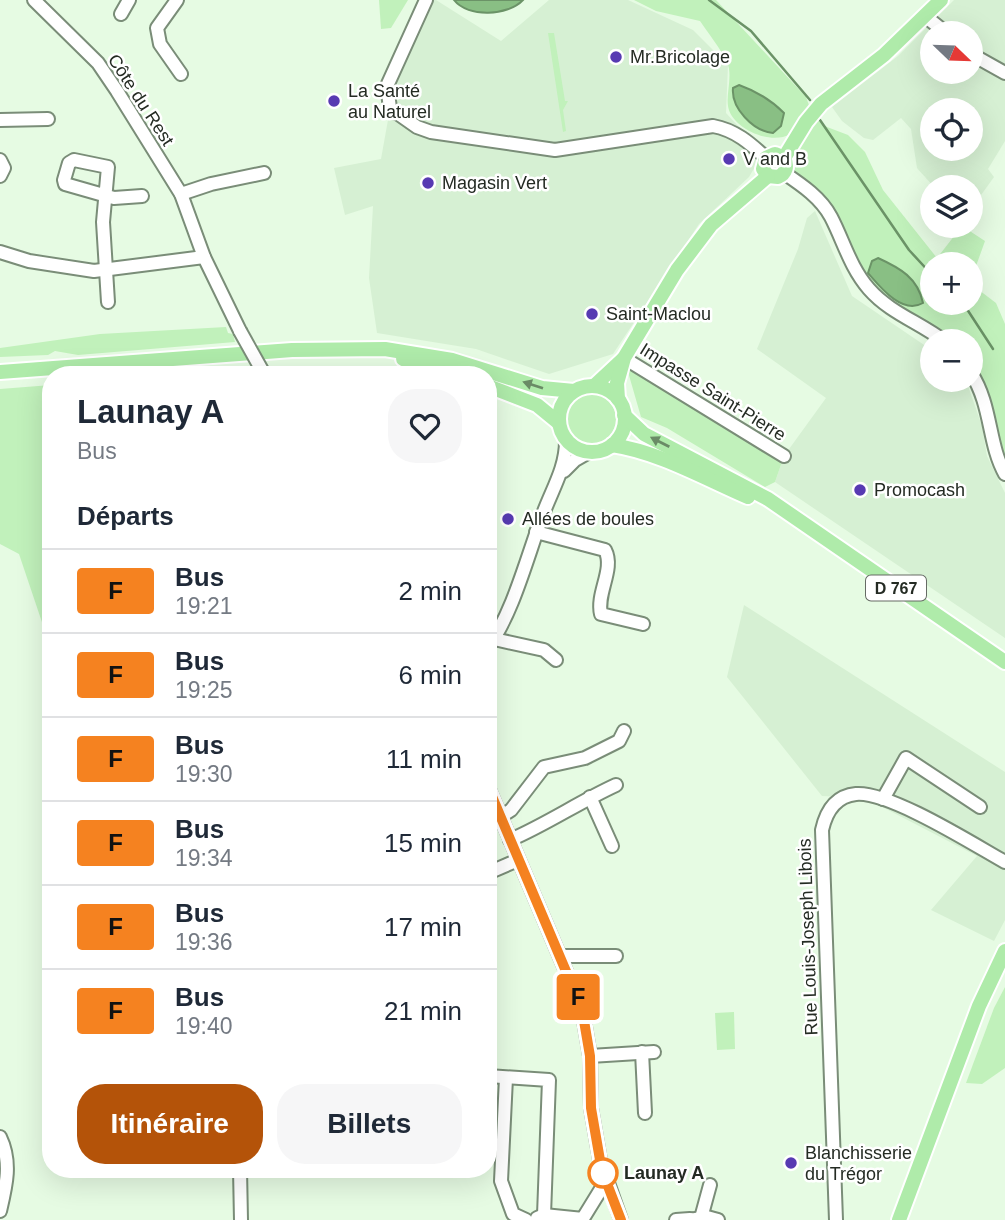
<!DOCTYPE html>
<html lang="fr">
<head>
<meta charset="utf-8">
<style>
	body { margin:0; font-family:Arial,sans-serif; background:#f6f6f7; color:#1f2937; height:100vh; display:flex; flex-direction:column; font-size:26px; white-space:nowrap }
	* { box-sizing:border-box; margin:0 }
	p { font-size:23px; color:#747a83 }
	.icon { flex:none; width:38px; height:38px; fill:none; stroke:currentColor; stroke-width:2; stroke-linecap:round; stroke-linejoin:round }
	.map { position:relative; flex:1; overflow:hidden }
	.side { position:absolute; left:42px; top:366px; width:455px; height:812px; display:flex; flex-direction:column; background:#fff; border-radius:28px; box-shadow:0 7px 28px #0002 }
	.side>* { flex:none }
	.badge { padding:0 14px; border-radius:5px; font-size:24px; line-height:46px }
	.needle { width:46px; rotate:113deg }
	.fabs { position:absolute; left:920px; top:21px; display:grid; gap:14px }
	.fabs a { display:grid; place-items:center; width:63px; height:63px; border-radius:50%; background:#fff; box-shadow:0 7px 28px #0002; font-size:35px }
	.map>.badge { position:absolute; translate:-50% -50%; box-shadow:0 0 0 4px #fff }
	h2 { padding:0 35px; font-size:26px; line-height:63px }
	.round { display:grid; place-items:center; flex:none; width:74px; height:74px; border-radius:28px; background:#f6f6f7 }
	.overview { display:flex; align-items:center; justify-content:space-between; height:119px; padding:0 35px }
	h1 { font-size:33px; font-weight:600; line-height:52px }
	.button { display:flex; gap:14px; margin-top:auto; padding:14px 35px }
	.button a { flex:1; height:80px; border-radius:28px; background:#b45309; color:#fff; font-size:28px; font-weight:600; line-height:80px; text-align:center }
	.button a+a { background:#f6f6f7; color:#1f2937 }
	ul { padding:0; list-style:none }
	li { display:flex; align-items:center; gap:21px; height:84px; padding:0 35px; border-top:2px solid #e0e1e3 }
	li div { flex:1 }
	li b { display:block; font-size:26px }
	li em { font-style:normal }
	li .badge { min-width:77px; font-weight:700; text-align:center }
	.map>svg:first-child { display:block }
	.built { fill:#d6f0d3; fill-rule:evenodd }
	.green { fill:#c1f1bb }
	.water { fill:#89bf84; stroke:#6b9367; stroke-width:2 }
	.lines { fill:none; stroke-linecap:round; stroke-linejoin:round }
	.stream { stroke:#6b9367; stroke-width:2.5 }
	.minor-casing { stroke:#7a8d78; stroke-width:16 }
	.major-casing { stroke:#fff; stroke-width:18 }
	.minor { stroke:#fff; stroke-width:12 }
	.major { stroke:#afebaa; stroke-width:14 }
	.minor-bridge-casing { stroke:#7a8d78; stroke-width:16; stroke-linecap:butt }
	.minor-bridge { stroke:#fff; stroke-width:12 }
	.oneway { fill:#6a8b66 }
	.line-casing { stroke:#fff; stroke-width:16 }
	.line { stroke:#f58220; stroke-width:10 }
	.poi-dot { fill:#573ab2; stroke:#fff; stroke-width:2.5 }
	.stop-dot { fill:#fff; stroke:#f58220; stroke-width:3.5 }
	.labels { text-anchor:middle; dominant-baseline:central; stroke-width:5; stroke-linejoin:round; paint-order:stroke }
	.shield { fill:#fff; stroke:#666b65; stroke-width:2 }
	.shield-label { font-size:16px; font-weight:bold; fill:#242b23 }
	.poi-label { font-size:18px; fill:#242b23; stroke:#fff; text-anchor:start }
	.street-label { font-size:18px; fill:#242b23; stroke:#fff }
	.stop-label { font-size:18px; font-weight:bold; fill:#242b23; stroke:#fff; text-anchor:start }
</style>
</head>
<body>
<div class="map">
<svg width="1005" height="1220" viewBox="0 0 1005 1220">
	<rect width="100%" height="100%" fill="#e6fbe3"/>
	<g class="built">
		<path d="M 432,0 L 436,0 L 501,41 L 549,0 L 628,0 L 693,30 L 728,65 L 726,113 L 763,153 L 749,177 L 699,224 L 613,354 L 549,374 L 476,349 L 377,333 L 369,278 L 373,206 L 345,215 L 334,168 L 381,159 L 396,75 Z"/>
		<path d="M 954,0 L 1005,0 L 1005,141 L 988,169 L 994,177 L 971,209 L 971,187 L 934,187 L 917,168 L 911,129 L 901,118 L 873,140 L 864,138 L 842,121 L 832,107 L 898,56 ZM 933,33 L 971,33 L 971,72 L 933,72 ZM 933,110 L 971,110 L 971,149 L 933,149 Z"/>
		<path d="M 815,211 L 852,296 L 933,351 L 933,380 L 963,380 L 968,386 L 982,426 L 987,456 L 1005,493 L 1005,638 L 775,482 L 784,456 L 826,398 L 757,349 L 798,249 L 807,218 Z"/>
		<path d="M 744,605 L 1005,772 L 1005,920 L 994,941 L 931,910 L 977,856 L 865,798 L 822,796 L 727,677 Z"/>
	</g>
	<g class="green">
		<path d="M 379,0 L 408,0 L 391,28 L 381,29 Z"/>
		<path d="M 634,0 L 716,0 L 806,97 L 810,108 C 804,116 799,128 790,134 C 771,146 731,128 728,106 C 726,93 733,75 727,62 C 720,48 709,34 700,21 L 656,11 Z"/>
		<path d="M 548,33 L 554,33 L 565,101 L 568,101 L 563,110 L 566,131 L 563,132 Z"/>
		<path d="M 817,119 L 827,127 L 848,135 L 865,152 L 883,190 L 937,258 L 962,226 L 985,241 L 971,280 L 971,264 L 933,264 L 933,303 L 971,303 L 971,284 L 996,303 L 1005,324 L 1005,461 L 981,380 L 971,365 L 971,341 L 960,341 L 958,338 C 931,325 902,313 879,293 C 852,268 851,234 833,208 C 823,193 807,183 793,172 L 792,155 Z"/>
		<path d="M 226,327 L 228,333 L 233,334 L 235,342 L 78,355 L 55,351 L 48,355 L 0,357 L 0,348 L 100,334 Z"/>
		<path d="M 624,358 L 784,456 L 775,482 L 765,487 L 667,428 L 641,417 Z"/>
		<path d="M 51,385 L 51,649 L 19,554 L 0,544 L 0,389 Z"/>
		<circle cx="590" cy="419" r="26"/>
		<path d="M 1005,987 L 1005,1068 L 982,1084 L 966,1083 L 994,1008 Z"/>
		<path d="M 734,1012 L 735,1049 L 717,1050 L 715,1013 Z"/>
	</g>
	<g class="water">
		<path d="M 454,0 L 523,0 C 508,16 468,18 454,0 Z"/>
		<path d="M 739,85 C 756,91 771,100 784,113 L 781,126 L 773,133 C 753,131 731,108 733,88 Z"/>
		<path d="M 878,258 C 900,268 918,278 923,303 C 902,315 880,287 868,273 L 872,261 Z"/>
	</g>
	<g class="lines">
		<g class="stream">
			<path d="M 709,0 L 751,31 L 810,100"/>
			<path d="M 820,120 L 909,250 L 933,276"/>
			<path d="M 963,303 L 993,349"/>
		</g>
		<defs>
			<g id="minor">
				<path d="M 34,0 L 98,63 L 117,91 L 181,194 L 204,257 L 240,331"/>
				<path d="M 177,0 L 157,28 L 160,44 L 181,74"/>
				<path d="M 426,0 L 387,86 L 390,108 L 417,127 L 431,132 L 555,150 L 713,126 C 735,130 750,143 766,158"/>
				<path d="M 121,14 L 129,0"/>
				<path d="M 925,16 L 946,33"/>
				<path d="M 971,54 L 1005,73"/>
				<path d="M 0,120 L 48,119"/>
				<path d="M 0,160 L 4,168 L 0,176"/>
				<path d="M 784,173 C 802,185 821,198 831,217 C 844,242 850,267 869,289 C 890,313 919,322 944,341"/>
				<path d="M 181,194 L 211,184 L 264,173"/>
				<path d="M 0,252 L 29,261 L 94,271 L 204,257"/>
				<path d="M 108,302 L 103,222 L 108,167 L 74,160 L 69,163 L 64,180 L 65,184 L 114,198 L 142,196"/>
				<path d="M 624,358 L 784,456"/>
				<path d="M 971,373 C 992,405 988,444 1005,474"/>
				<path d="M 564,471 L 575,460 L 589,452"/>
				<path d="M 536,532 L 605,550 C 615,569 596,593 601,614 L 643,624"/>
				<path d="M 494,639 L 544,650 L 556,660"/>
				<path d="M 488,647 C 513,613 527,557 542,517 C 551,491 566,469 566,441"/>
				<path d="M 488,787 L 582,1009 L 590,1056 L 591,1108 L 600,1160 L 621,1220"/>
				<path d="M 590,797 L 612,846"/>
				<path d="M 883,799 L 906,758 L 980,807"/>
				<path d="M 500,817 L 511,810 L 544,767 L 585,758 L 619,741 L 624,731"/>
				<path d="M 510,840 C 547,824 579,802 616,785"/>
				<path d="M 488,873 L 518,860"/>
				<path d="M 560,956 L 616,956"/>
				<path d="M 642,1052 L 645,1113"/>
				<path d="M 590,1056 L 654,1052"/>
				<path d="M 488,1076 L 549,1080 L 544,1215"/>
				<path d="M 506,1078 L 501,1181 L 513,1214 L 526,1220"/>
				<path d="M 0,1137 C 12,1162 6,1186 0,1211"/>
				<path d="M 240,1169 L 241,1220"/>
				<path d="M 537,1218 L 544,1215 L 583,1219"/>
				<path d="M 701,1218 L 710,1185"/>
				<path d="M 582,1220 L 606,1181"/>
				<path d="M 676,1220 L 690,1219"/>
				<path d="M 690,1220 L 707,1217 L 718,1220"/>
				<path d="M 836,1220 L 822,830 C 826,812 835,796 856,794 C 889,791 973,844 1005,862"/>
			</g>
			<g id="major">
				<path d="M 784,158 L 806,122 L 821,104 L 884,55 L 941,0"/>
				<path d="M 768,176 L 763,169 L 766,158 L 775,154 L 784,158"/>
				<path d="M 768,176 L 778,177 C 786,174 788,166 784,158"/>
				<path d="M 403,359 L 450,374"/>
				<path d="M 0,372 L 292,350 L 385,349 L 452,360 L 542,388 L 574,391"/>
				<circle cx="592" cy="419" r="33"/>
				<path d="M 488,386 L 537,405 L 559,423"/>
				<path d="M 594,386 L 623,359"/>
				<path d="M 618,399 L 617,383 L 624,358 L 677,270 L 711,225 L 768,176"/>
				<path d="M 624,415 L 644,434 L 768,499 L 1005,662"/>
				<path d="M 612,445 C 659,452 704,478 748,497"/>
				<path d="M 899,1220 L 979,1006 L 1005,951"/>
			</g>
		</defs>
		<use href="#minor" class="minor-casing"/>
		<use href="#major" class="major-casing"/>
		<use href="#minor" class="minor"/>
		<use href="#major" class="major"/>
		<defs>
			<path id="minor-bridge" d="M 240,331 L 264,374"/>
		</defs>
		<use href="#minor-bridge" class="minor-bridge-casing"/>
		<use href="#minor-bridge" class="minor-bridge"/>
	</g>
	<defs><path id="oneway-solid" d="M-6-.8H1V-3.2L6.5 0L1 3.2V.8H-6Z" transform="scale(1.75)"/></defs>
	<g class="oneway">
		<use href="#oneway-solid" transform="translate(533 385) rotate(-162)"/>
		<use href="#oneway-solid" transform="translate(660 442) rotate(-153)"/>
	</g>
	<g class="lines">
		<defs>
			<path id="line" d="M 488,787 L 582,1009 L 590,1056 L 591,1108 L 600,1160 L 606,1181 L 621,1220"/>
		</defs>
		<use href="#line" class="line-casing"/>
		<use href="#line" class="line"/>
	</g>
	<g class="poi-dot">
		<circle cx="616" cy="57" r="7"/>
		<circle cx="334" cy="101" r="7"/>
		<circle cx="729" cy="159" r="7"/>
		<circle cx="428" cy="183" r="7"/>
		<circle cx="592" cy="314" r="7"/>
		<circle cx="860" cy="490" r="7"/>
		<circle cx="508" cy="519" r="7"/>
		<circle cx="791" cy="1163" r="7"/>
	</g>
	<circle class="stop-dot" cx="603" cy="1173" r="14"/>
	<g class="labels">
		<rect class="shield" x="866" y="575.5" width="60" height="25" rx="5"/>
		<g class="shield-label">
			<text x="896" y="588">D 767</text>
		</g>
		<g class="poi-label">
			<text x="630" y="57">Mr.Bricolage</text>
			<text x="348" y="91">La Santé<tspan x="348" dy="21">au Naturel</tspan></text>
			<text x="743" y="159">V and B</text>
			<text x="442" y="183">Magasin Vert</text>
			<text x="606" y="314">Saint-Maclou</text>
			<text x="874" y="490">Promocash</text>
			<text x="522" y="519">Allées de boules</text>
			<text x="805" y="1153">Blanchisserie<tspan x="805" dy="21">du Trégor</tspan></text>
		</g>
		<g class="street-label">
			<text transform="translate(141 100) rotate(57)">Côte du Rest</text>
			<text transform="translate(713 392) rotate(32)">Impasse Saint-Pierre</text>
			<text transform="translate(808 937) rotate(-92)">Rue Louis-Joseph Libois</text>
		</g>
		<g class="stop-label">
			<text x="624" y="1173">Launay A</text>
		</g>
	</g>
</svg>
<div class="fabs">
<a><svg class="needle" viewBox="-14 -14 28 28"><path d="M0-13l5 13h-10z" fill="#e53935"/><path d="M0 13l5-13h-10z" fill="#747a83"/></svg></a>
<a><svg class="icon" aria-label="locate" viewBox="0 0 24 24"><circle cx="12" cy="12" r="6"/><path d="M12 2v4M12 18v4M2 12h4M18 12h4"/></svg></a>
<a><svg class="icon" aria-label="layers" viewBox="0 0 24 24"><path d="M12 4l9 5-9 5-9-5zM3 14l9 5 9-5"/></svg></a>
<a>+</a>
<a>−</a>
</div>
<b class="badge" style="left:578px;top:997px;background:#f58220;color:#111">F</b>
<section class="side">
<div class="overview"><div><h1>Launay A</h1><p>Bus</p></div><a class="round"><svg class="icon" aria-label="heart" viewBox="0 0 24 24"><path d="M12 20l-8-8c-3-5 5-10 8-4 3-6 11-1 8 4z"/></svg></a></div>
<h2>Départs</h2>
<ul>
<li><span class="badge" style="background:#f58220;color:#111">F</span><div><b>Bus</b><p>19:21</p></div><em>2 min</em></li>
<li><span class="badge" style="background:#f58220;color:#111">F</span><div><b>Bus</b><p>19:25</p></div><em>6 min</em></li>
<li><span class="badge" style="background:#f58220;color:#111">F</span><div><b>Bus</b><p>19:30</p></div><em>11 min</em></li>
<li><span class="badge" style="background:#f58220;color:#111">F</span><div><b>Bus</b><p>19:34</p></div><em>15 min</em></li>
<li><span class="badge" style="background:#f58220;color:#111">F</span><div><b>Bus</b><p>19:36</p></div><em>17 min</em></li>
<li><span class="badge" style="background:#f58220;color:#111">F</span><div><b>Bus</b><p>19:40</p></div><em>21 min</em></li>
</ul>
<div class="button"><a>Itinéraire</a><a>Billets</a></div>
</section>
</div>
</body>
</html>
